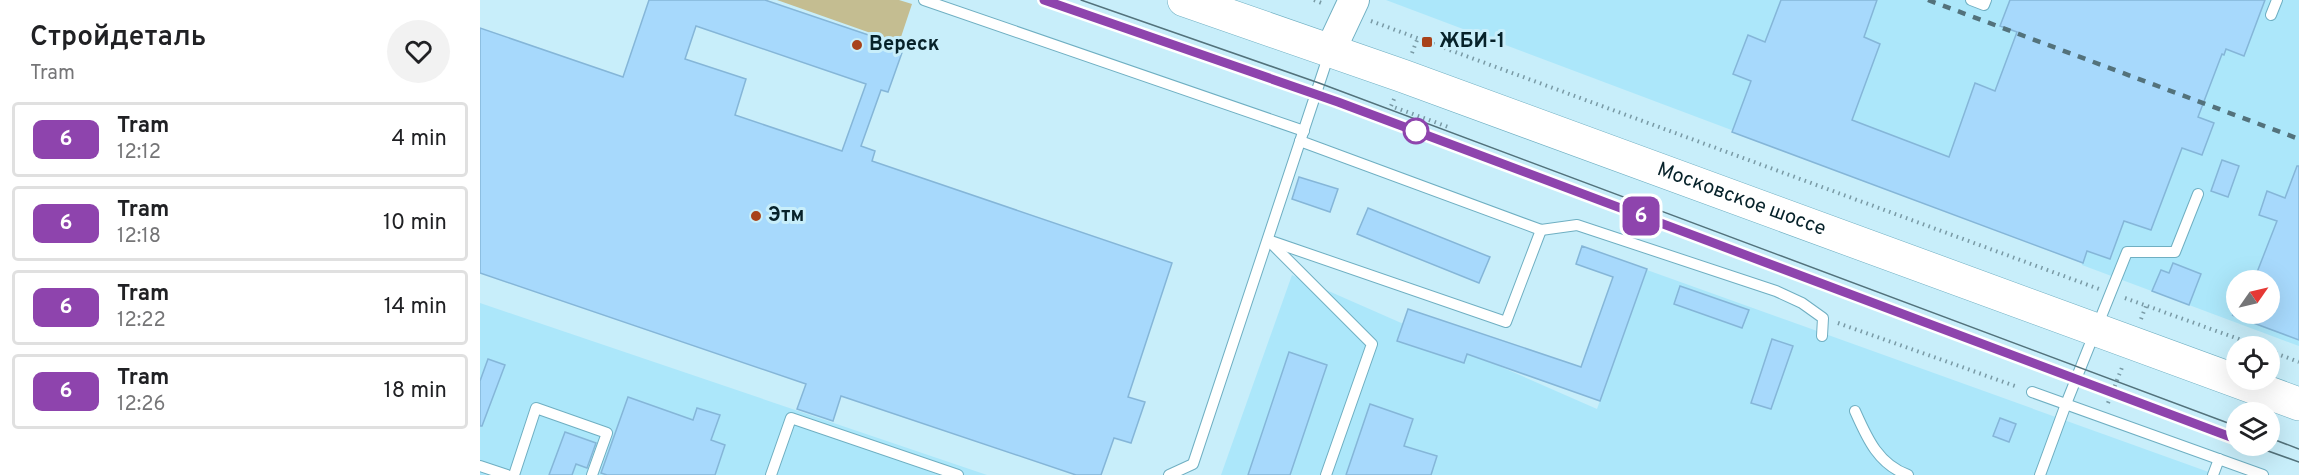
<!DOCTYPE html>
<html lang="en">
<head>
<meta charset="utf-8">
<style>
	body { margin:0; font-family:Overpass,sans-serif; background:#f2f2f2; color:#202124; height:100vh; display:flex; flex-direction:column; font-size:22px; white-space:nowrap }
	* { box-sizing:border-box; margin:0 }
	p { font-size:20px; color:#757577 }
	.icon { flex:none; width:33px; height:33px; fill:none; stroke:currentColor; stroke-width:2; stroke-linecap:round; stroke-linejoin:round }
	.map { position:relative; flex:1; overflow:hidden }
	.drawer { display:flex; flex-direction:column; background:#fff; width:480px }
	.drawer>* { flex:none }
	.badge { padding:0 12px; border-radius:9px; font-size:21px; line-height:39px }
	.needle { width:39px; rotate:56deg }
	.fabs { position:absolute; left:1746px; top:270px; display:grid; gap:12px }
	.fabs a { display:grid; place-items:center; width:54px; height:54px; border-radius:50%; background:#fff; box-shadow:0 6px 24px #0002; font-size:30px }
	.map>.badge { position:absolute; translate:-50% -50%; box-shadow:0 0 0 3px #fff }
	.round { display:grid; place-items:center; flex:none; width:63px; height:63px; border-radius:32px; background:#f2f2f2 }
	.summary { display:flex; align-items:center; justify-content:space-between; height:102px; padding:0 30px }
	h1 { font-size:28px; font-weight:600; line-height:45px }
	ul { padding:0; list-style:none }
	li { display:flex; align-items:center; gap:18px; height:75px; margin:0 12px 9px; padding:0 18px; border:3px solid #e0e0e0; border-radius:6px }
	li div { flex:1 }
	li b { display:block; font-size:22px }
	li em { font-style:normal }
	li .badge { min-width:66px; font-weight:700; text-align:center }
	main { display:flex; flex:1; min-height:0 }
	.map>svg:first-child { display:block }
	.built { fill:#ace7fa; fill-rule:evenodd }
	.green { fill:#c4bd91 }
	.building { fill:#a7d9fc; stroke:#85b6d8; stroke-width:1.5; fill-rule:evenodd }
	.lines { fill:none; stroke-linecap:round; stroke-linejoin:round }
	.service-casing { stroke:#6fafc2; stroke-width:12 }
	.secondary-casing { stroke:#6fafc2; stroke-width:32 }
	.primary-casing { stroke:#6fafc2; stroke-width:34 }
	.path { stroke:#799aa5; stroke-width:4; stroke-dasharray:1.5 4.5; stroke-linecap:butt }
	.service { stroke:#fff; stroke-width:10 }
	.secondary { stroke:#fff; stroke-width:30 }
	.primary { stroke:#fff; stroke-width:33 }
	.tram { stroke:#53727b; stroke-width:1.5 }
	.rail { stroke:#53727b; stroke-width:4.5; stroke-dasharray:8 8; stroke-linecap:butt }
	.line-casing { stroke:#fff; stroke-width:14 }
	.line { stroke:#8e44ad; stroke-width:9 }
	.poi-dot { fill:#a8421a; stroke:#c8eefa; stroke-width:2 }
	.stop-dot { fill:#fff; stroke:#8e44ad; stroke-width:3 }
	.labels { text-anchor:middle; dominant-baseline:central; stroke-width:6; stroke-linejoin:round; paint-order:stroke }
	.poi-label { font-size:20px; font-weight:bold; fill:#07222a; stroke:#c8eefa; text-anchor:start }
	.street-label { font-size:20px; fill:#07222a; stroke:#c8eefa }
</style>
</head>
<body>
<main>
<section class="drawer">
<div class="summary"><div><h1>Стройдеталь</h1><p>Tram</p></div><a class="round"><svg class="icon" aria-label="heart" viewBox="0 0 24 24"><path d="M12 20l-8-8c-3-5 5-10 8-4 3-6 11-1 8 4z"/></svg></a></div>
<ul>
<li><span class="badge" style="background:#8e44ad;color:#fff">6</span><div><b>Tram</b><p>12:12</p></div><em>4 min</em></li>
<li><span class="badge" style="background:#8e44ad;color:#fff">6</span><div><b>Tram</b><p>12:18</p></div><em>10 min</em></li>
<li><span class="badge" style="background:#8e44ad;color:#fff">6</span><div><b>Tram</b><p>12:22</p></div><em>14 min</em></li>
<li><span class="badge" style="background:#8e44ad;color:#fff">6</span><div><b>Tram</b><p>12:26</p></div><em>18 min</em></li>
</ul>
</section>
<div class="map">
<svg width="1819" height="475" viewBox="0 0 1819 475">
	<rect width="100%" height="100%" fill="#c8eefa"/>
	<g class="built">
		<path d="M 906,0 L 1819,0 L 1819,346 L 1602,265 L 1602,262 ZM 1756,280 L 1790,280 L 1790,314 L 1756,314 Z"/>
		<path d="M 1167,270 L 1326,327 L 1737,475 L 741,475 L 812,275 L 1117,409 Z"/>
		<path d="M 0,303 L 507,475 L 0,475 Z"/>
	</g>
	<path class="green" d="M 297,0 L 419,0 L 432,4 L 419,43 Z"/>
	<g class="building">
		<path d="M 169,0 L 285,0 L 424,47 L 408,92 L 401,90 L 381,146 L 395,151 L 392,161 L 692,263 L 648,397 L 665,402 L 651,443 L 634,438 L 621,475 L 596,475 L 361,396 L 353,421 L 317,409 L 326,384 L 0,273 L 0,28 L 143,77 ZM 216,26 L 386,84 L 362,151 L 255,115 L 266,79 L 205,59 Z"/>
		<path d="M 1301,0 L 1397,0 L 1384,37 L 1400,44 L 1372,120 L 1469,157 L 1495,83 L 1515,91 L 1537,32 L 1520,26 L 1530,0 L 1785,0 L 1764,56 L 1746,49 L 1744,55 L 1742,54 L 1718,117 L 1734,123 L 1722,155 L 1702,148 L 1671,230 L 1644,221 L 1630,259 L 1607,251 L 1603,263 L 1252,132 L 1271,81 L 1253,74 L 1268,35 L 1285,42 Z"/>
		<path d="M 1742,160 L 1759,166 L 1748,197 L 1731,191 Z"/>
		<path d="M 1817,166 L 1819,166 L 1819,340 L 1752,315 L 1790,314 L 1790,280 L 1774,280 L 1797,221 L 1779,215 L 1787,191 L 1805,198 Z"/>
		<path d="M 819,177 L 858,189 L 850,212 L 812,199 Z"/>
		<path d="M 888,208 L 1010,257 L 999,283 L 877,234 Z"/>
		<path d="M 1102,246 L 1167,269 L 1120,401 L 987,354 L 984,363 L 917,341 L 928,309 L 1101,367 L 1133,277 L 1096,264 Z"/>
		<path d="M 1693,263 L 1721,274 L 1709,305 L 1672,291 L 1681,270 L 1689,273 Z"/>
		<path d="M 1200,286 L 1269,310 L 1262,328 L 1194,304 Z"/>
		<path d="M 1292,339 L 1313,346 L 1291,409 L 1271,403 Z"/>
		<path d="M 809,352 L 847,365 L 810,475 L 768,475 Z"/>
		<path d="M 8,359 L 25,365 L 2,426 L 0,426 L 0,381 Z"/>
		<path d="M 148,397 L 213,420 L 217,408 L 240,415 L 231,440 L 245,445 L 235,475 L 127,475 L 121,473 Z"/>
		<path d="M 890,404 L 933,419 L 924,446 L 957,456 L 951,475 L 866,475 Z"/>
		<path d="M 1520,418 L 1536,424 L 1529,442 L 1513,436 Z"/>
		<path d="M 85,432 L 116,443 L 107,468 L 96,464 L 92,475 L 69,475 Z"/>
	</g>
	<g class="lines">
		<defs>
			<g id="service">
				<path d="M 444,0 L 824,131"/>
				<path d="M 1491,0 L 1504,5 L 1506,0"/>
				<path d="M 1791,15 L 1797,0"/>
				<path d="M 820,141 L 1061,230 L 1097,225 L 1296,291 L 1322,303 L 1343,318 L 1342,336"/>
				<path d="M 788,240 L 1026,322 L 1061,230"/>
				<path d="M 790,242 L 892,344 L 846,475"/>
				<path d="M 1552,392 L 1783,475"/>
				<path d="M 1375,411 C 1387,438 1398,464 1428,475"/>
				<path d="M 0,466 L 27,475"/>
				<path d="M 34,475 L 56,408 L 127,433 L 112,475"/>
				<path d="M 291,475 L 311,418 L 478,475"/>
				<path d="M 689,475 L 713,464 L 849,54"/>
				<path d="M 1560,475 L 1586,404 L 1647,252 L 1695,252 L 1718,194"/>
				<path d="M 1733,475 L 1739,459"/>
			</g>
			<path id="secondary" d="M 850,51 L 874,0"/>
			<g id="primary">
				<path id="s1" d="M 704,0 L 923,76 L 1819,404"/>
			</g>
		</defs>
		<use href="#service" class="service-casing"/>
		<use href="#secondary" class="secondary-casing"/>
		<use href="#primary" class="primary-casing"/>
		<g class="path">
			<path d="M 834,0 L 844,4"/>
			<path d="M 891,21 L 1619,289"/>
			<path d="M 932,53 L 937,40"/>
			<path d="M 914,99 L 911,106 L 971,128"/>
			<path d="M 1645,298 L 1778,346"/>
			<path d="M 1661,319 L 1666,306"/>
			<path d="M 1358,323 L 1538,387"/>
			<path d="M 1790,351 L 1819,362"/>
			<path d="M 1628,403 L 1643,365"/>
		</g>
		<use href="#service" class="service"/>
		<use href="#secondary" class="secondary"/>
		<use href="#primary" class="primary"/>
		<g class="tram">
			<path d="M 564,0 L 836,94 L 1756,439"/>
			<path d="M 601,0 L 839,83 L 1756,426"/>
			<path d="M 1790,438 L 1819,449"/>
			<path d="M 1774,446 L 1819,462"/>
		</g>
		<path class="rail" d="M 1448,0 L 1819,139"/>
	</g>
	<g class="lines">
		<defs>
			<path id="line" d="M 564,0 L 858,102 L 1756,439"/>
		</defs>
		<use href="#line" class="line-casing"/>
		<use href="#line" class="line"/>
	</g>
	<g class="poi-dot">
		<rect x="941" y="36" width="12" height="12" rx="3"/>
		<circle cx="377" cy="45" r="6"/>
		<circle cx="276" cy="216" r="6"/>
	</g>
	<circle class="stop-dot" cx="936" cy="131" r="12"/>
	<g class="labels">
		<g class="poi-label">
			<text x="959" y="42">ЖБИ-1</text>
			<text x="389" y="45">Вереск</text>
			<text x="288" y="216">Этм</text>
		</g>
		<g class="street-label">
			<text stroke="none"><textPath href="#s1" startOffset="592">Московское шоссе</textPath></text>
		</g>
	</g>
</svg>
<div class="fabs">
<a><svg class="needle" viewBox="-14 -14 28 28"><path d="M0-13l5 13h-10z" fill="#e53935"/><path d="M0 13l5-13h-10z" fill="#757577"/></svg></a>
<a><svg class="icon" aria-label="locate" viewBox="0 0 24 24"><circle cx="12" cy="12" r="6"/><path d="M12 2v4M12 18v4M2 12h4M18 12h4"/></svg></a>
<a><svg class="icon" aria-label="layers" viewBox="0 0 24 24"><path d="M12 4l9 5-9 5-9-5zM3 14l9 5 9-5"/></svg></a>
</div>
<b class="badge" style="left:1161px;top:216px;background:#8e44ad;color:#fff">6</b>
</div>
</main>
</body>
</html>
